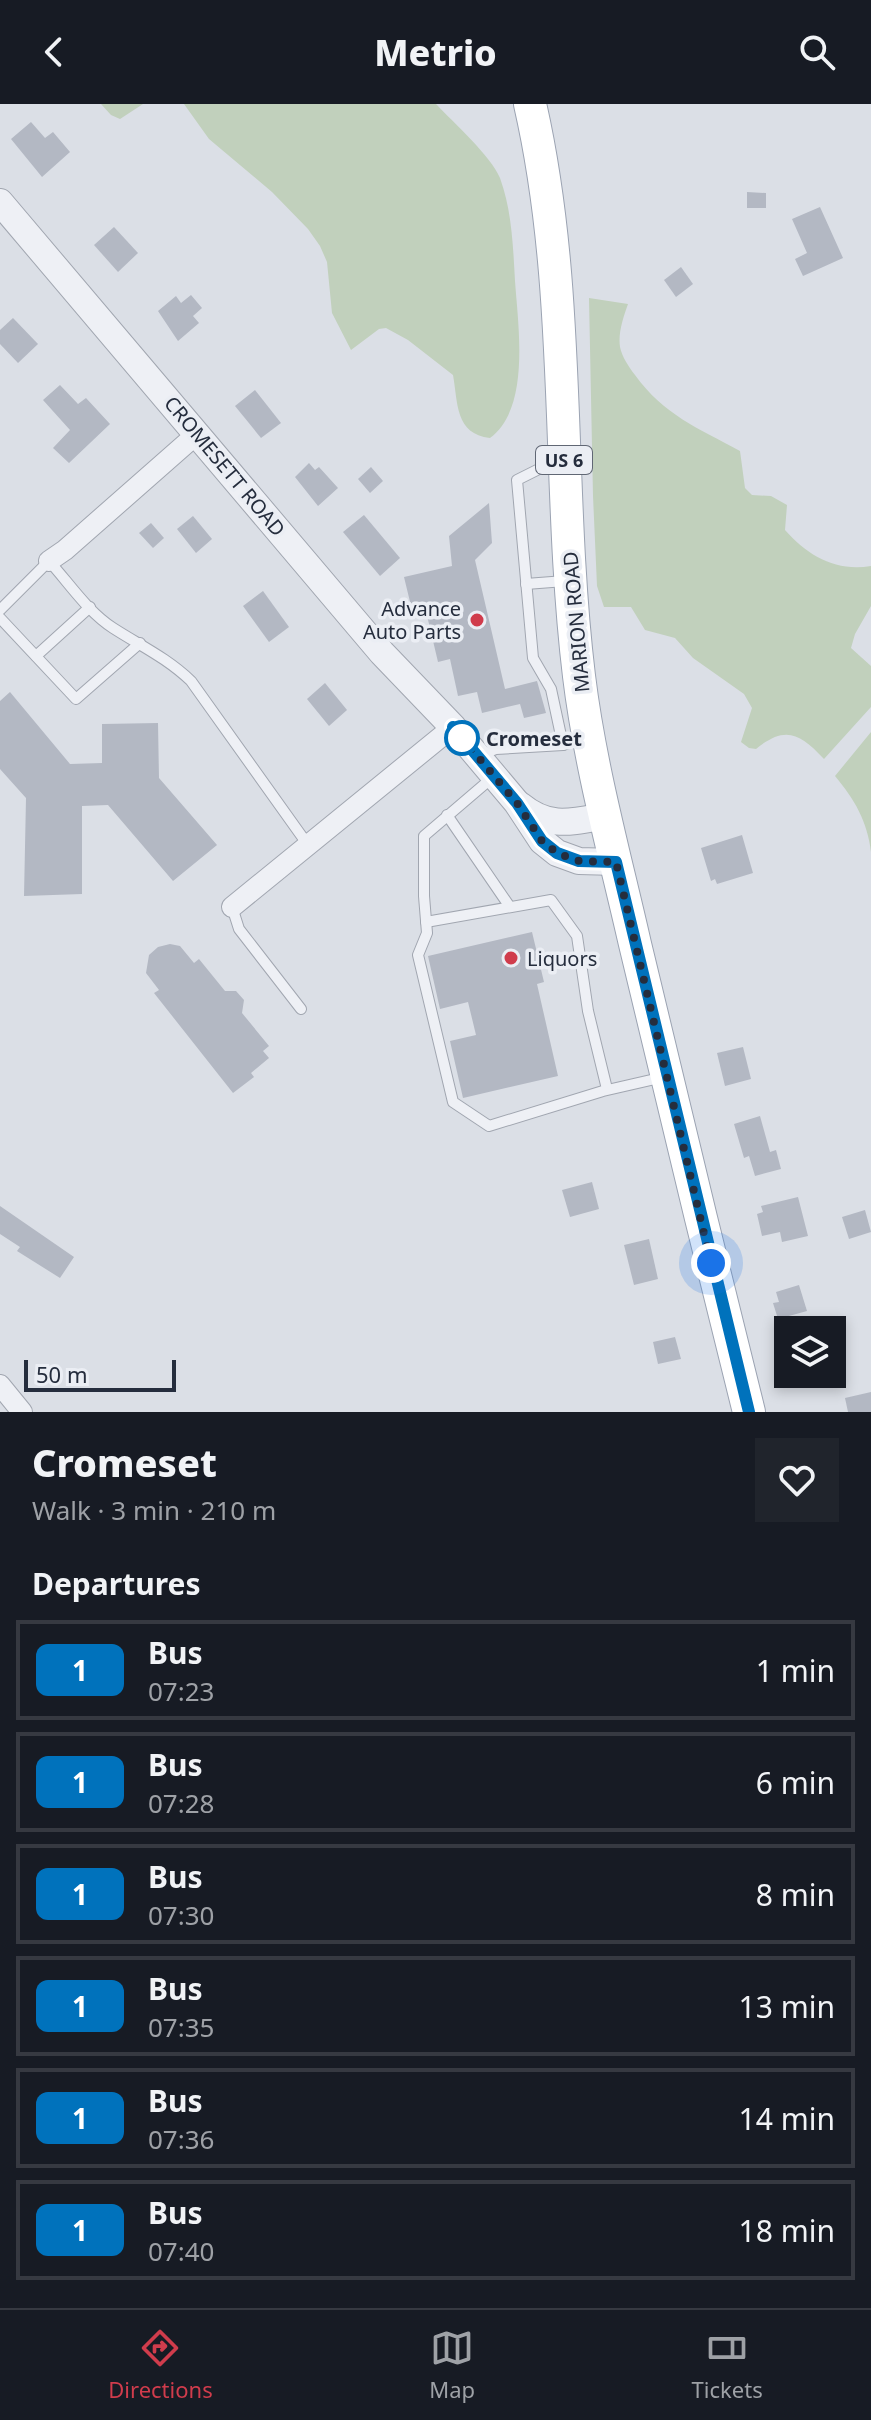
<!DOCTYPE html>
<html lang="en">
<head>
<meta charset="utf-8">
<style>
	body { margin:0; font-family:"Noto Sans",sans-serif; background:#20242c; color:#f1f3f6; height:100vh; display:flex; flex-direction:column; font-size:30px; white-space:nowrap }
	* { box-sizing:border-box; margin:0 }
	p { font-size:26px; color:#9ea1a6 }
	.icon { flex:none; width:44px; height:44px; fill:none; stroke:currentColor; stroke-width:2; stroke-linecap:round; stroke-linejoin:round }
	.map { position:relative; height:1308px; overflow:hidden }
	.drawer { display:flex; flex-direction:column; background:#171b24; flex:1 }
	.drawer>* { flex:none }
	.badge { padding:0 16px; border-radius:12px; font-size:28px; line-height:52px }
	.tools { position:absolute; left:774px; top:1212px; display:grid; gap:16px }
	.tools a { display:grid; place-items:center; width:72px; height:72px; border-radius:0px; background:#171b24; box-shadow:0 4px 12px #0003; font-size:40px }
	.scale { position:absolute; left:24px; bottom:20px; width:152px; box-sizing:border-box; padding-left:8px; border:4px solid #252d3d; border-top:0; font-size:22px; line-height:28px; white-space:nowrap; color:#252d3d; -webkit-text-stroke:6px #ebeef4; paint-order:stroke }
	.you { position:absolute; width:40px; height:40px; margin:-20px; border:6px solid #fff; border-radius:50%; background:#1a73e8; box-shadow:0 0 0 12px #1a73e833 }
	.map>.badge { position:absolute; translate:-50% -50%; box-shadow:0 0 0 4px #fff }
	h2 { padding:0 32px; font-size:30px; line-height:72px }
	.round { display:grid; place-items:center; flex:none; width:84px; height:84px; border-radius:0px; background:#20242c }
	.summary { display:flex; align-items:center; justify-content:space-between; height:136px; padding:0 32px }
	h1 { font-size:38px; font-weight:800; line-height:60px }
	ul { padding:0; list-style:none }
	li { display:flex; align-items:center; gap:24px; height:100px; margin:0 16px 12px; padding:0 16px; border:4px solid #363941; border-radius:0px }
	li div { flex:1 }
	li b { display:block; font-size:30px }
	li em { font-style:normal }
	li .badge { min-width:88px; font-weight:700; text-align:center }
	header { display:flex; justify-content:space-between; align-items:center; height:104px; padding:0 32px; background:#171b24; font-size:36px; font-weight:800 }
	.tabs { display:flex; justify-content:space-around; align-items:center; height:112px; border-top:2px solid #363941; background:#171b24; font-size:22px; color:#9ea1a6 }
	.tabs a { display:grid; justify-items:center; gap:4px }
	.tabs .selected { color:#d03c4c }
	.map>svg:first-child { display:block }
	.green { fill:#c1d0bc }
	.building { fill:#b3b8c3 }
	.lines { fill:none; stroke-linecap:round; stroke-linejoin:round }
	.service-casing { stroke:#a1a6b0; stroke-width:12 }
	.minor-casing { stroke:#a1a6b0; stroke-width:22 }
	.tertiary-casing { stroke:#a1a6b0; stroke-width:28 }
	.primary-casing { stroke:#9ba3b2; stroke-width:34 }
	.service { stroke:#eef0f5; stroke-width:10 }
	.minor { stroke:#eef0f5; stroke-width:20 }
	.tertiary { stroke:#eef0f5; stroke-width:26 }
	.primary { stroke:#fff; stroke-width:32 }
	.line-casing { stroke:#fff; stroke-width:18 }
	.line { stroke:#0072bc; stroke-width:12 }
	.walk { stroke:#252d3d; stroke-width:8; stroke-dasharray:0 14.4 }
	.poi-dot { fill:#d03c4c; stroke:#ebeef4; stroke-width:3 }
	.stop-dot { fill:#fff; stroke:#0072bc; stroke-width:4 }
	.labels { text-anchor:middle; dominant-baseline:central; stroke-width:7; stroke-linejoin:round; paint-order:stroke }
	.shield { fill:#ebeef4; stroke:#606774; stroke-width:2 }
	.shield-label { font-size:18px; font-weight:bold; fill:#252d3d }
	.street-label { font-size:20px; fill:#252d3d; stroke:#ebeef4 }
	.poi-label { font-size:20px; fill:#252d3d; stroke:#ebeef4; text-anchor:end }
	.stop-label { font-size:20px; font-weight:bold; fill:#252d3d; stroke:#ebeef4; text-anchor:start }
</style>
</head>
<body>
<header><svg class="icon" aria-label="back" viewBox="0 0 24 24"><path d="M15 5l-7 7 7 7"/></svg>Metrio<svg class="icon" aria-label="search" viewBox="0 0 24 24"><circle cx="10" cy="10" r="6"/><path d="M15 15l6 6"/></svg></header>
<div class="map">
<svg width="871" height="1308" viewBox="0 0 871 1308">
	<rect width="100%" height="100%" fill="#dbdfe6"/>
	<g class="green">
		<path d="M 101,0 L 143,0 L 120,15 L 111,11 Z"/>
		<path d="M 184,0 L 436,0 C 453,18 491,52 500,74 C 512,107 513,142 515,177 C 518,221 531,304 490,334 C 455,330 458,299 453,271 L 408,236 L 386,224 L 379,225 L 351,246 L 332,209 L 327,158 L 320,142 L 308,125 L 272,88 L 209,35 Z"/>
		<path d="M 589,194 L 628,200 C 623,214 618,229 620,243 C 622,253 629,263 635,271 C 664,311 698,324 740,347 L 745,384 L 752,391 L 771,392 L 787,401 L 785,426 C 808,452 836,468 871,462 L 871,502 L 855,530 L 851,544 L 871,562 L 871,603 L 824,655 C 800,629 785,621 756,645 L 749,644 L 741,638 L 752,604 L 744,590 L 693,554 L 675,534 L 645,526 L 631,503 L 604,503 L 597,482 L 593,392 Z"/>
		<path d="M 871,628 L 871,748 C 867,717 855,696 835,672 Z"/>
	</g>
	<g class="building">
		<path d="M 31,18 L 45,34 L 53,28 L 70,48 L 42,73 L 11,35 Z"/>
		<path d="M 747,88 L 766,89 L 766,104 L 747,104 Z"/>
		<path d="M 820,103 L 843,154 L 803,172 L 795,155 L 807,149 L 792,115 Z"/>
		<path d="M 114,123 L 138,149 L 118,168 L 94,141 Z"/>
		<path d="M 681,163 L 693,180 L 676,193 L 664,176 Z"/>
		<path d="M 191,191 L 202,204 L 193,212 L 199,219 L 178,237 L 158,207 L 176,192 L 181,199 Z"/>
		<path d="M 13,214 L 38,240 L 18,259 L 0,240 L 0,226 Z"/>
		<path d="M 60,281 L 78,300 L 86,294 L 110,320 L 69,359 L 53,344 L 70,326 L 43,296 Z"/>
		<path d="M 255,286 L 281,319 L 261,334 L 235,302 Z"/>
		<path d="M 309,359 L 315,366 L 319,363 L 338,384 L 318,402 L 295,373 Z"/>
		<path d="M 371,363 L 383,377 L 370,389 L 358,375 Z"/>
		<path d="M 489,399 L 492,439 L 475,456 L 505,585 L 537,577 L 546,609 L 524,614 L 520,600 L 482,609 L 477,588 L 458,592 L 450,555 L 438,558 L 425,503 L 412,506 L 404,473 L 452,462 L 449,432 Z"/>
		<path d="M 364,411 L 400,454 L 380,472 L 343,428 Z"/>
		<path d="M 193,412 L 212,435 L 196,449 L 177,425 Z"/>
		<path d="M 151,419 L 164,434 L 153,444 L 139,429 Z"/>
		<path d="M 263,487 L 289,523 L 269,538 L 243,502 Z"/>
		<path d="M 325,579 L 347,606 L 329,622 L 307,595 Z"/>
		<path d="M 10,588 L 70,660 L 102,659 L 102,620 L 158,619 L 159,674 L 217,741 L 173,777 L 108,701 L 82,702 L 82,790 L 24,792 L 26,694 L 0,665 L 0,597 Z"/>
		<path d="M 742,731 L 753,769 L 717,780 L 715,775 L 711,777 L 701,744 Z"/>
		<path d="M 532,828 L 544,878 L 537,880 L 558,972 L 463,994 L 450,937 L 476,931 L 468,898 L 440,905 L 428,852 Z"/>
		<path d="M 170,840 L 180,842 L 194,859 L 199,855 L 225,887 L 236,887 L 244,896 L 242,909 L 269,942 L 263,947 L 269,954 L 251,969 L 254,973 L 233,989 L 154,889 L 159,886 L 146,869 L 149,851 L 158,843 Z"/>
		<path d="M 743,943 L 751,975 L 725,982 L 717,949 Z"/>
		<path d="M 760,1012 L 770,1048 L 776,1046 L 781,1065 L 755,1072 L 749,1052 L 744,1054 L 734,1020 Z"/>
		<path d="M 592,1078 L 599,1105 L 570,1113 L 562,1086 Z"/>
		<path d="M 798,1093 L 808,1132 L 782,1138 L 780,1128 L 762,1132 L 757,1110 L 763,1108 L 761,1102 Z"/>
		<path d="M 0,1102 L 74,1153 L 60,1174 L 17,1147 L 20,1143 L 0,1130 Z"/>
		<path d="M 865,1106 L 871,1128 L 849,1135 L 842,1113 Z"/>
		<path d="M 649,1135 L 658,1175 L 634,1181 L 624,1141 Z"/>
		<path d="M 799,1181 L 807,1207 L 778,1215 L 773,1199 L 779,1198 L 776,1188 Z"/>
		<path d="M 675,1233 L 681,1255 L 658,1260 L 653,1238 Z"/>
		<path d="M 871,1288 L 871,1308 L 848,1308 L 845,1294 Z"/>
	</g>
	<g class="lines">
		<defs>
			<g id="service">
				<path d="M 559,355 L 517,376 L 533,554 L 551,585 L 563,641 L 583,635"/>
				<path d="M 526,480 L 565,477"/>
				<path d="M 0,506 L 49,457 C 69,479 88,508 113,524 C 141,542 167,554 191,577 L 308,741"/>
				<path d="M 0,514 L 76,595 L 140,539"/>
				<path d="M 36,552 L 90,503"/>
				<path d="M 479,652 L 496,645 L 563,641"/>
				<path d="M 493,673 L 424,732 L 424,792 L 427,829 L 418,851 L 453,998 L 489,1022 L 603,987 L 664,973"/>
				<path d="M 447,711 L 510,803"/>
				<path d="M 232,803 L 239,825 L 301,905"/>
				<path d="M 426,818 L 551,796 L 577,832 L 588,907 L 607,985"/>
			</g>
			<g id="minor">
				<path d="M 49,457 L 65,446 L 198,329"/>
				<path d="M 232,803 L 453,623"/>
				<path d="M 0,1281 L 22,1308"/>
			</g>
			<g id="tertiary">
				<path d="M 0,98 L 382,549 L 453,623 L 517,699 L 542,737 L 557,749 L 579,757 L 616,758"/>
				<path d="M 520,701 C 549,725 571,718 605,712"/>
			</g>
			<path id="primary" d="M 530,0 C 573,188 556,382 579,572 C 590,662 615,752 635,840 C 672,997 710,1152 749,1308"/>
		</defs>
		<use href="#service" class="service-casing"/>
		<use href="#minor" class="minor-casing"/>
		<use href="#tertiary" class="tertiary-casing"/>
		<use href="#primary" class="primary-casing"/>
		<use href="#service" class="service"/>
		<use href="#minor" class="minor"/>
		<use href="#tertiary" class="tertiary"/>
		<use href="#primary" class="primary"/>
	</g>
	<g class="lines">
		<defs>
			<path id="line" d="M 453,623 L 517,699 L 542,737 L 557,749 L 579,757 L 616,758 L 749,1308"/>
		</defs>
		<use href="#line" class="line-casing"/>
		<use href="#line" class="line"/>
		<path class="walk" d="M 462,634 L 517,699 L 542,737 L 557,749 L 579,757 L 616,758 L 711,1159"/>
	</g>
	<g class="poi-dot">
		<circle cx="477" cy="516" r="8"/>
		<circle cx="511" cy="854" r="8"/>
	</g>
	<circle class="stop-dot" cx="462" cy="634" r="16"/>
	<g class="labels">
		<rect class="shield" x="536" y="342" width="56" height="28" rx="6"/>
		<g class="shield-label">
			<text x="564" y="356">US 6</text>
		</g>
		<g class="street-label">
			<text transform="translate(225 362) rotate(50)">CROMESETT ROAD</text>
			<text transform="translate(576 518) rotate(-95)">MARION ROAD</text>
		</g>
		<g class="poi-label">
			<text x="461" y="504">Advance<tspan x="461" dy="23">Auto Parts</tspan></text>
			<text x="527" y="854" text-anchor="start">Liquors</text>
		</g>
		<g class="stop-label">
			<text x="486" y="634">Cromeset</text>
		</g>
	</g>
</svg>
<div class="tools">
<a><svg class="icon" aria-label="layers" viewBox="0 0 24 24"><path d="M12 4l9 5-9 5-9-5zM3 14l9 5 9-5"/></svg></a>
</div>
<div class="scale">50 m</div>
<div class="you" style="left:711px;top:1159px"></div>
</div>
<section class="drawer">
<div class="summary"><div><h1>Cromeset</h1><p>Walk · 3 min · 210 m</p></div><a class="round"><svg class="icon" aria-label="heart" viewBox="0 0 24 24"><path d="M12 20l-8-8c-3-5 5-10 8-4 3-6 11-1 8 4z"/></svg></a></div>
<h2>Departures</h2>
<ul>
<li><span class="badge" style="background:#0072bc;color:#fff">1</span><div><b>Bus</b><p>07:23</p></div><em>1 min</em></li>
<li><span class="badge" style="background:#0072bc;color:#fff">1</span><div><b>Bus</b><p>07:28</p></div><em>6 min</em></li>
<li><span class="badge" style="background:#0072bc;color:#fff">1</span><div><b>Bus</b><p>07:30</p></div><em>8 min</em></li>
<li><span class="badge" style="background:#0072bc;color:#fff">1</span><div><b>Bus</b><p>07:35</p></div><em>13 min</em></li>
<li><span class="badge" style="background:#0072bc;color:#fff">1</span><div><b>Bus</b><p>07:36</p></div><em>14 min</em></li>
<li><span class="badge" style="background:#0072bc;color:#fff">1</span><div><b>Bus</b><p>07:40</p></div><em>18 min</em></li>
</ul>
</section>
<nav class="tabs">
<a class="selected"><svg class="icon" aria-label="directions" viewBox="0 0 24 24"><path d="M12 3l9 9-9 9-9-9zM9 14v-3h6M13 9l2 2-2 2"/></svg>Directions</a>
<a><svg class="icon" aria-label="map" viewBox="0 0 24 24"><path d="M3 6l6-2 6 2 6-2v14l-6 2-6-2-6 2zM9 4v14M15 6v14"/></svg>Map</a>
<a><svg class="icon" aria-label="tickets" viewBox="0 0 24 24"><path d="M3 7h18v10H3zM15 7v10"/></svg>Tickets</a>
</nav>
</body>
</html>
